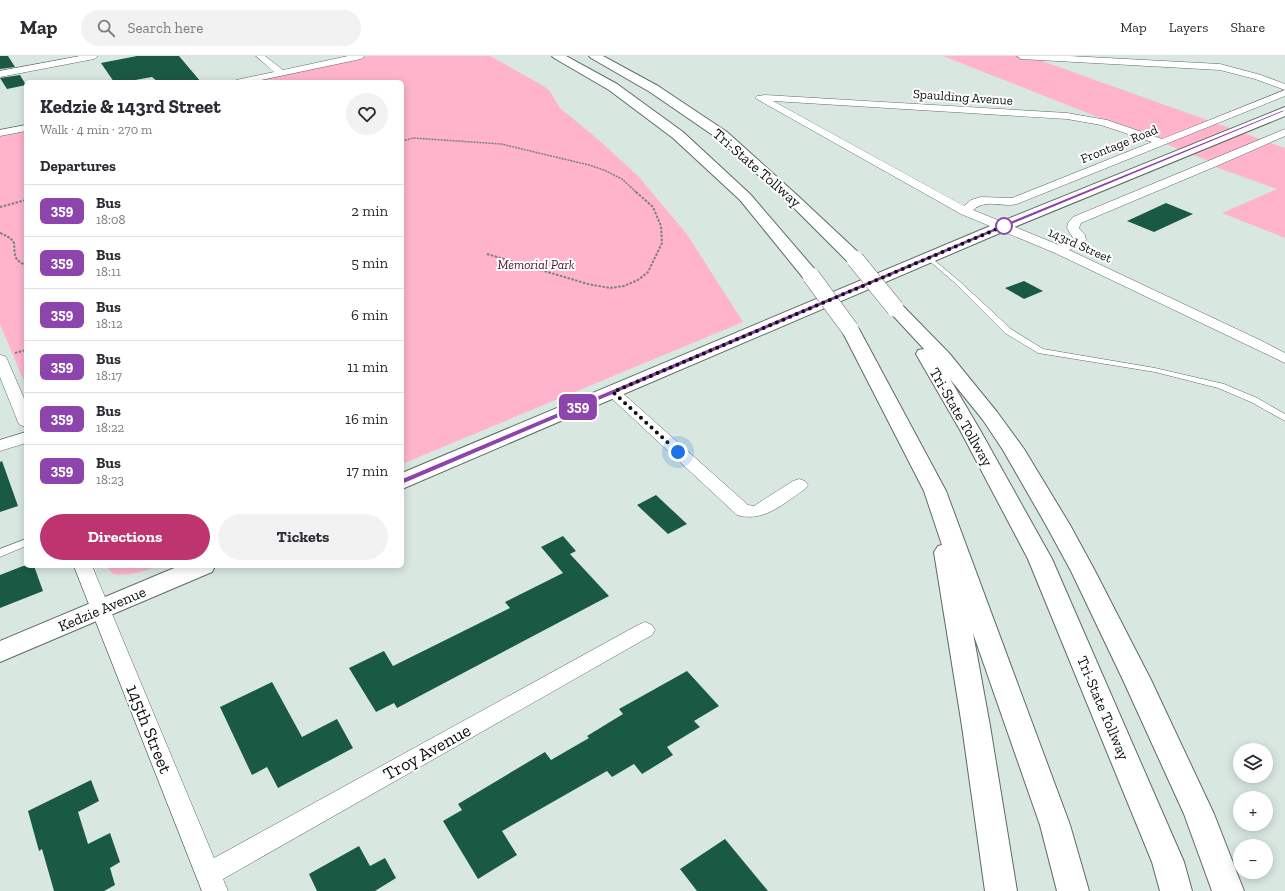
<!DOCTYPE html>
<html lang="en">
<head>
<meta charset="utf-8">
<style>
	body { margin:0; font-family:"Zilla Slab",serif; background:#f2f2f3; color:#2b2b33; height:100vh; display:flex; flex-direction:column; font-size:15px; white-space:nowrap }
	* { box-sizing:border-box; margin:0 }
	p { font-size:13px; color:#7c7c81 }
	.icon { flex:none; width:22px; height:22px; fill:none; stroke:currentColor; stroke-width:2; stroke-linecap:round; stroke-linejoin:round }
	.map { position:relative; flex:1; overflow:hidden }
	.sheet { position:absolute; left:24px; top:24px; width:380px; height:488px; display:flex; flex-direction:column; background:#fff; border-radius:6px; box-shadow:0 2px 10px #0003 }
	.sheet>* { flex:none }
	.badge { padding:0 8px; border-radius:6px; font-size:14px; line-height:26px }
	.fabs { position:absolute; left:1233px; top:687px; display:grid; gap:8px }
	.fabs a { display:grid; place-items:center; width:40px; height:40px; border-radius:50%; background:#fff; box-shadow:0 2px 10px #0003; font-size:20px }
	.you { position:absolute; width:20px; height:20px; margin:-10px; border:3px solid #fff; border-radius:50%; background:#1a73e8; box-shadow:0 0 0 6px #1a73e833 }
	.map>.badge { position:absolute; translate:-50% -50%; box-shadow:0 0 0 2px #fff }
	h2 { padding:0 16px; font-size:15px; line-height:36px }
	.round { display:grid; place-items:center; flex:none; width:42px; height:42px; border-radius:21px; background:#f2f2f3 }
	.headline { display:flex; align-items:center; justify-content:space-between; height:68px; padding:0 16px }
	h1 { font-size:19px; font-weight:700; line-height:30px }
	.action { display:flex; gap:8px; margin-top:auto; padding:8px 16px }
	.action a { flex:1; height:46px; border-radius:24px; background:#bd346f; color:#fff; font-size:16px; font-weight:700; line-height:46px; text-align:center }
	.action a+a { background:#f2f2f3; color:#2b2b33 }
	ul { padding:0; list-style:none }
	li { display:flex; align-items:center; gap:12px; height:52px; padding:0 16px; border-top:1px solid #e1e1e2 }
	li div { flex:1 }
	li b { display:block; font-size:15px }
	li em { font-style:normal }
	li .badge { min-width:44px; font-weight:700; text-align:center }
	header { display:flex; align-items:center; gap:24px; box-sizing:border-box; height:56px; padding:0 20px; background:#fff; border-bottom:1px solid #e1e1e2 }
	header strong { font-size:19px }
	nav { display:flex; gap:22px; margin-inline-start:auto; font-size:14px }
	.search { width:280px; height:36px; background:#f2f2f3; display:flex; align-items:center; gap:10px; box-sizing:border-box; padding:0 14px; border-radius:22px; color:#7c7c81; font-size:15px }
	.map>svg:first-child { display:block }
	.green { fill:#ffb4cb }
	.building { fill:#1a5a44 }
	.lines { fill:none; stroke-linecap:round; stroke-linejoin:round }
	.lane-casing { stroke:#5f6b65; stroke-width:1 }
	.street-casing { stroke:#5f6b65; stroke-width:1 }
	.secondary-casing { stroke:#5f6b65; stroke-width:2 }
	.highway-casing { stroke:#5f6b65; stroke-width:2 }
	.path-far1 { stroke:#78817d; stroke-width:1.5; stroke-dasharray:2 1; stroke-linecap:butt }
	.path { stroke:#78817d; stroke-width:2; stroke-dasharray:2.5 1.5; stroke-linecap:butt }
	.lane { fill:#fff; fill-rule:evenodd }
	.street { fill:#fff; fill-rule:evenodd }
	.secondary { fill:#fff; fill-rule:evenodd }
	.highway { fill:#fff; fill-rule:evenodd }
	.highway-bridge-casing { stroke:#5f6b65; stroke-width:18; stroke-linecap:butt }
	.highway-bridge { stroke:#fff; stroke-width:17 }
	.line { fill:#8e44ad; stroke:#fff }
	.walk { stroke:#0d1210; stroke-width:4; stroke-dasharray:0 7.2 }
	.stop-dot { fill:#fff; stroke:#8e44ad; stroke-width:2 }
	.labels { text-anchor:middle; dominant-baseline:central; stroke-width:4; stroke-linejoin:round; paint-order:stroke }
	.far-street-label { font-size:13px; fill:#0d1210; stroke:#fff }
	.far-park-label { font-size:13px; font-style:italic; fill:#4c102a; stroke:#fff }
	.street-label { font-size:15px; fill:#0d1210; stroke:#fff }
	.near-street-label { font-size:18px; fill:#0d1210; stroke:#fff }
</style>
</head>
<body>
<header>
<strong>Map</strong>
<div class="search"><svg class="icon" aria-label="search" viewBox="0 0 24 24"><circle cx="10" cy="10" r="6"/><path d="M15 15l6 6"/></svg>Search here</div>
<nav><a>Map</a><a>Layers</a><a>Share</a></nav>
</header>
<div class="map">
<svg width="1285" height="835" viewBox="0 0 1285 835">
	<rect width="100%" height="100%" fill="#d9e7e1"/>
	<g class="green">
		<path d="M 368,0 L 490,0 L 540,28 L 549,34 L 560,52 L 601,86 L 638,120 L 686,177 L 743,266 L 402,408 L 402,26 L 246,26 Z"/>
		<path d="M 943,0 L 1028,0 L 1285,92 L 1285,182 L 1222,157 L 1277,133 L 1210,109 L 1214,107 Z"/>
		<path d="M 26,73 L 26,330 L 0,268 L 0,79 Z"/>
		<path d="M 106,510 L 158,510 C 143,516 129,520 113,518 Z"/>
	</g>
	<g class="building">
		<path d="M 0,0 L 8,0 L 15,11 L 0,13 Z"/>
		<path d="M 137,0 L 179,0 L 201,26 L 158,26 L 152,21 L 124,26 L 114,26 L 101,7 Z"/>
		<path d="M 20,19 L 26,29 L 7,33 L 0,22 Z"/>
		<path d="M 1166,147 L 1193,158 L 1154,176 L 1127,165 Z"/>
		<path d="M 1024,225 L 1043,235 L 1024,243 L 1005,232 Z"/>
		<path d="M 2,405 L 18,450 L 0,456 L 0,406 Z"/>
		<path d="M 656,439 L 687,468 L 668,478 L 637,449 Z"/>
		<path d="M 563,480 L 576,495 L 570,498 L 609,540 L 397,652 L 394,647 L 376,656 L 349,612 L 384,595 L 393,610 L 510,552 L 505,546 L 563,517 L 541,491 Z"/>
		<path d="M 23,510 L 34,510 L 43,535 L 0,552 L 0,519 Z"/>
		<path d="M 687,615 L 719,650 L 694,665 L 700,671 L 667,691 L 673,699 L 642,718 L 634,708 L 612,721 L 607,715 L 502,775 L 517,799 L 478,823 L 443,765 L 462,754 L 458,748 L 545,696 L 551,704 L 589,682 L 587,680 L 623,658 L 619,653 Z"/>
		<path d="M 272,626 L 302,681 L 337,663 L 353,692 L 278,732 L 267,711 L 252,719 L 220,651 Z"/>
		<path d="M 91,724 L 99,745 L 78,756 L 88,788 L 110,777 L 120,806 L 110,812 L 115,829 L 104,835 L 54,835 L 42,793 L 39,795 L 28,755 Z"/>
		<path d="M 725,783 L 768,835 L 697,835 L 680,813 Z"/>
		<path d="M 359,790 L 370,810 L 385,802 L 396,822 L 375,835 L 317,835 L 309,818 Z"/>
	</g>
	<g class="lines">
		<defs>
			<g id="lane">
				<path d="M 929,200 L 958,224 L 1011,273 L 1043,293 L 1155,312 L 1224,328 L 1257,342 L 1285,358 L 1285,365 L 1251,346 L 1218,332 L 1155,316 L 1038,297 L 1005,277 L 954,226 L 927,203 L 927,201 Z"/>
				<path d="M 26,483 L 26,490 L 0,501 L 0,493 Z"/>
			</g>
			<g id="street">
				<path d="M 80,0 L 98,0 L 94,3 L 0,21 L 0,15 Z"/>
				<path d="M 256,0 L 265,0 L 283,14 L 348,0 L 365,0 L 361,3 L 252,26 L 234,26 L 236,24 L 274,16 Z"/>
				<path d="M 1017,0 L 1069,0 L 1220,8 L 1261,19 L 1285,28 L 1285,34 L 1255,23 L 1220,14 L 1021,3 Z"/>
				<path d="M 1285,34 L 1285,40 L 1017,148 C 1002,152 987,142 973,154 L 1059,189 L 1073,182 L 1067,172 L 1068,167 L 1073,161 L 1285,73 L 1285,80 L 1219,109 L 1081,167 L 1079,172 L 1085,179 L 1086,184 L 1084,187 L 1069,194 L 1262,285 L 1285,297 L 1285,307 L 1055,197 L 961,158 L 755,42 L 757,40 L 765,39 L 1067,57 L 1107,64 L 1162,83 ZM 773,45 L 1067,63 L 1101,69 L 1152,86 L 1012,142 L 981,141 L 971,144 L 964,150 Z"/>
				<path d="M 26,69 L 26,75 L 0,80 L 0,74 Z"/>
				<path d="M 0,299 L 5,300 L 7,303 L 26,347 L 26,371 L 20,369 L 18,366 L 0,321 Z"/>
				<path d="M 613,331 L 618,333 L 748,449 L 754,450 L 793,425 L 799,423 L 805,425 L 808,429 L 805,433 C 784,447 764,467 737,459 L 608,339 L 605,336 L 608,333 Z"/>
				<path d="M 26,376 L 26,387 L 0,395 L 0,384 Z"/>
				<path d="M 74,510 L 92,510 L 214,802 L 638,569 L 645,566 L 652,569 L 655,574 L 652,579 L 223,823 L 228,835 L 202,835 Z"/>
			</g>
			<g id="secondary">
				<path d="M 1285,51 L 1285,60 L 1007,174 L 402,433 L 402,417 L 995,168 Z"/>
				<path d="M 179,510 L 215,510 L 212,516 L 0,606 L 0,585 Z"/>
			</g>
			<g id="highway">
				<path d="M 552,0 L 566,0 L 617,28 L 683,76 L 750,138 L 817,216 L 820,220 L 817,224 L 811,225 L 805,224 L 740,144 L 673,82 L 609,34 L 554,2 Z"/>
				<path d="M 589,0 L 603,0 L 658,30 L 727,76 L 798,140 L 861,199 L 863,203 L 861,207 L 855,208 L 849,207 L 788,146 L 717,82 L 650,36 L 591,2 Z"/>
				<path d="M 895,247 L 901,248 L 949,297 L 997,356 L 1024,393 L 1070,469 L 1095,515 L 1151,624 L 1214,758 L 1244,835 L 1212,835 L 1184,758 L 1123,624 L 1071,515 L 1046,469 L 1003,394 L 983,364 L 950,323 L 980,374 L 1052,503 L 1184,806 L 1192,835 L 1160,835 L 1152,806 L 1028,503 L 960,374 L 916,298 L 918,294 L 924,293 L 886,252 L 889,248 Z"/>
				<path d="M 850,267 L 856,269 L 859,273 L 946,435 L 1070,769 L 1089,835 L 1057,835 L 1040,769 L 973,577 L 990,670 L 1017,835 L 985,835 L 962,670 L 934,496 L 938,490 L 942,489 L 924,435 L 841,273 L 844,269 Z"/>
			</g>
		</defs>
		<use href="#lane" class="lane-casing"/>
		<use href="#street" class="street-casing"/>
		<use href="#secondary" class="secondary-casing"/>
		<use href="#highway" class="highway-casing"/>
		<path class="path-far1" d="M 402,85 L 413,82 L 501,88 L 589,109 L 604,114 L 622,123 L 636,136"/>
		<g class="path">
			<path d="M 0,151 L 26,144"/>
			<path d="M 0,177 C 22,186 10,189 17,204 L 26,210"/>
			<path d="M 487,198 L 588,228 L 610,232 L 624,230 L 638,224 L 648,216 L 662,187 L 661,170 L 653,151 L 635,135"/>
			<path d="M 15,297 L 26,294"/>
		</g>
		<use href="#lane" class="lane"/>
		<use href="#street" class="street"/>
		<use href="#secondary" class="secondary"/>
		<use href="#highway" class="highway"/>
		<defs>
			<g id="highway-bridge">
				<path d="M 855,203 L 895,252"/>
				<path d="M 811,220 L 850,273"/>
			</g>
		</defs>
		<use href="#highway-bridge" class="highway-bridge-casing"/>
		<use href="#highway-bridge" class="highway-bridge"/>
	</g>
	<path class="line" d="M 1283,54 L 1285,55 L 1003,172 L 405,427 L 402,428 L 398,426 L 399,424 L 999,170 Z"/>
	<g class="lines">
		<path class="walk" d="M 678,396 L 613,336 L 1004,170"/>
	</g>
	<circle class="stop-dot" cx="1004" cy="170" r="8"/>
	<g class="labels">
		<g class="far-street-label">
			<text transform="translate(963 41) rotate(4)">Spaulding Avenue</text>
			<text transform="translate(1119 88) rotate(-22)">Frontage Road</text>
			<text transform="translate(1080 189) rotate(24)">143rd Street</text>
		</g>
		<g class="far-park-label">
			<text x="536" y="208">Memorial Park</text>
		</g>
		<g class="street-label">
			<text transform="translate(757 112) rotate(41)">Tri-State Tollway</text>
			<text transform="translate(961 361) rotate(60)">Tri-State Tollway</text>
			<text transform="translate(102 553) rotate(-23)">Kedzie Avenue</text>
			<text transform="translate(1103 652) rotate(67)">Tri-State Tollway</text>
		</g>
		<g class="near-street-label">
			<text transform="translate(149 673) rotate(68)">145th Street</text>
			<text transform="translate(427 696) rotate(-29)">Troy Avenue</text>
		</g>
	</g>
</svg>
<div class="fabs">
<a><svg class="icon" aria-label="layers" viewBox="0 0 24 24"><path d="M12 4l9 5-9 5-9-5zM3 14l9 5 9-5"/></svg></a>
<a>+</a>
<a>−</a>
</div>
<div class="you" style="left:678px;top:396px"></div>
<b class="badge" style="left:578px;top:351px;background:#8e44ad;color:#fff">359</b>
<section class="sheet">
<div class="headline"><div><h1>Kedzie &amp; 143rd Street</h1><p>Walk · 4 min · 270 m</p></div><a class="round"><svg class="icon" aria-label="heart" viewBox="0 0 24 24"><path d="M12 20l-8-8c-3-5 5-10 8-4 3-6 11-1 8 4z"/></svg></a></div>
<h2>Departures</h2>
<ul>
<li><span class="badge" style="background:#8e44ad;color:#fff">359</span><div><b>Bus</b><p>18:08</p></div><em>2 min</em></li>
<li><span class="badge" style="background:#8e44ad;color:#fff">359</span><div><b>Bus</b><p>18:11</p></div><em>5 min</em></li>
<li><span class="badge" style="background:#8e44ad;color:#fff">359</span><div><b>Bus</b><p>18:12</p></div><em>6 min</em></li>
<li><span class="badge" style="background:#8e44ad;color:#fff">359</span><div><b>Bus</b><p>18:17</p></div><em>11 min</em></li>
<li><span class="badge" style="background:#8e44ad;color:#fff">359</span><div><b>Bus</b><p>18:22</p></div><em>16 min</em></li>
<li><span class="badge" style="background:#8e44ad;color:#fff">359</span><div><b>Bus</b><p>18:23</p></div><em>17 min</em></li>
</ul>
<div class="action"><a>Directions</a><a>Tickets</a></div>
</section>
</div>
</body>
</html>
